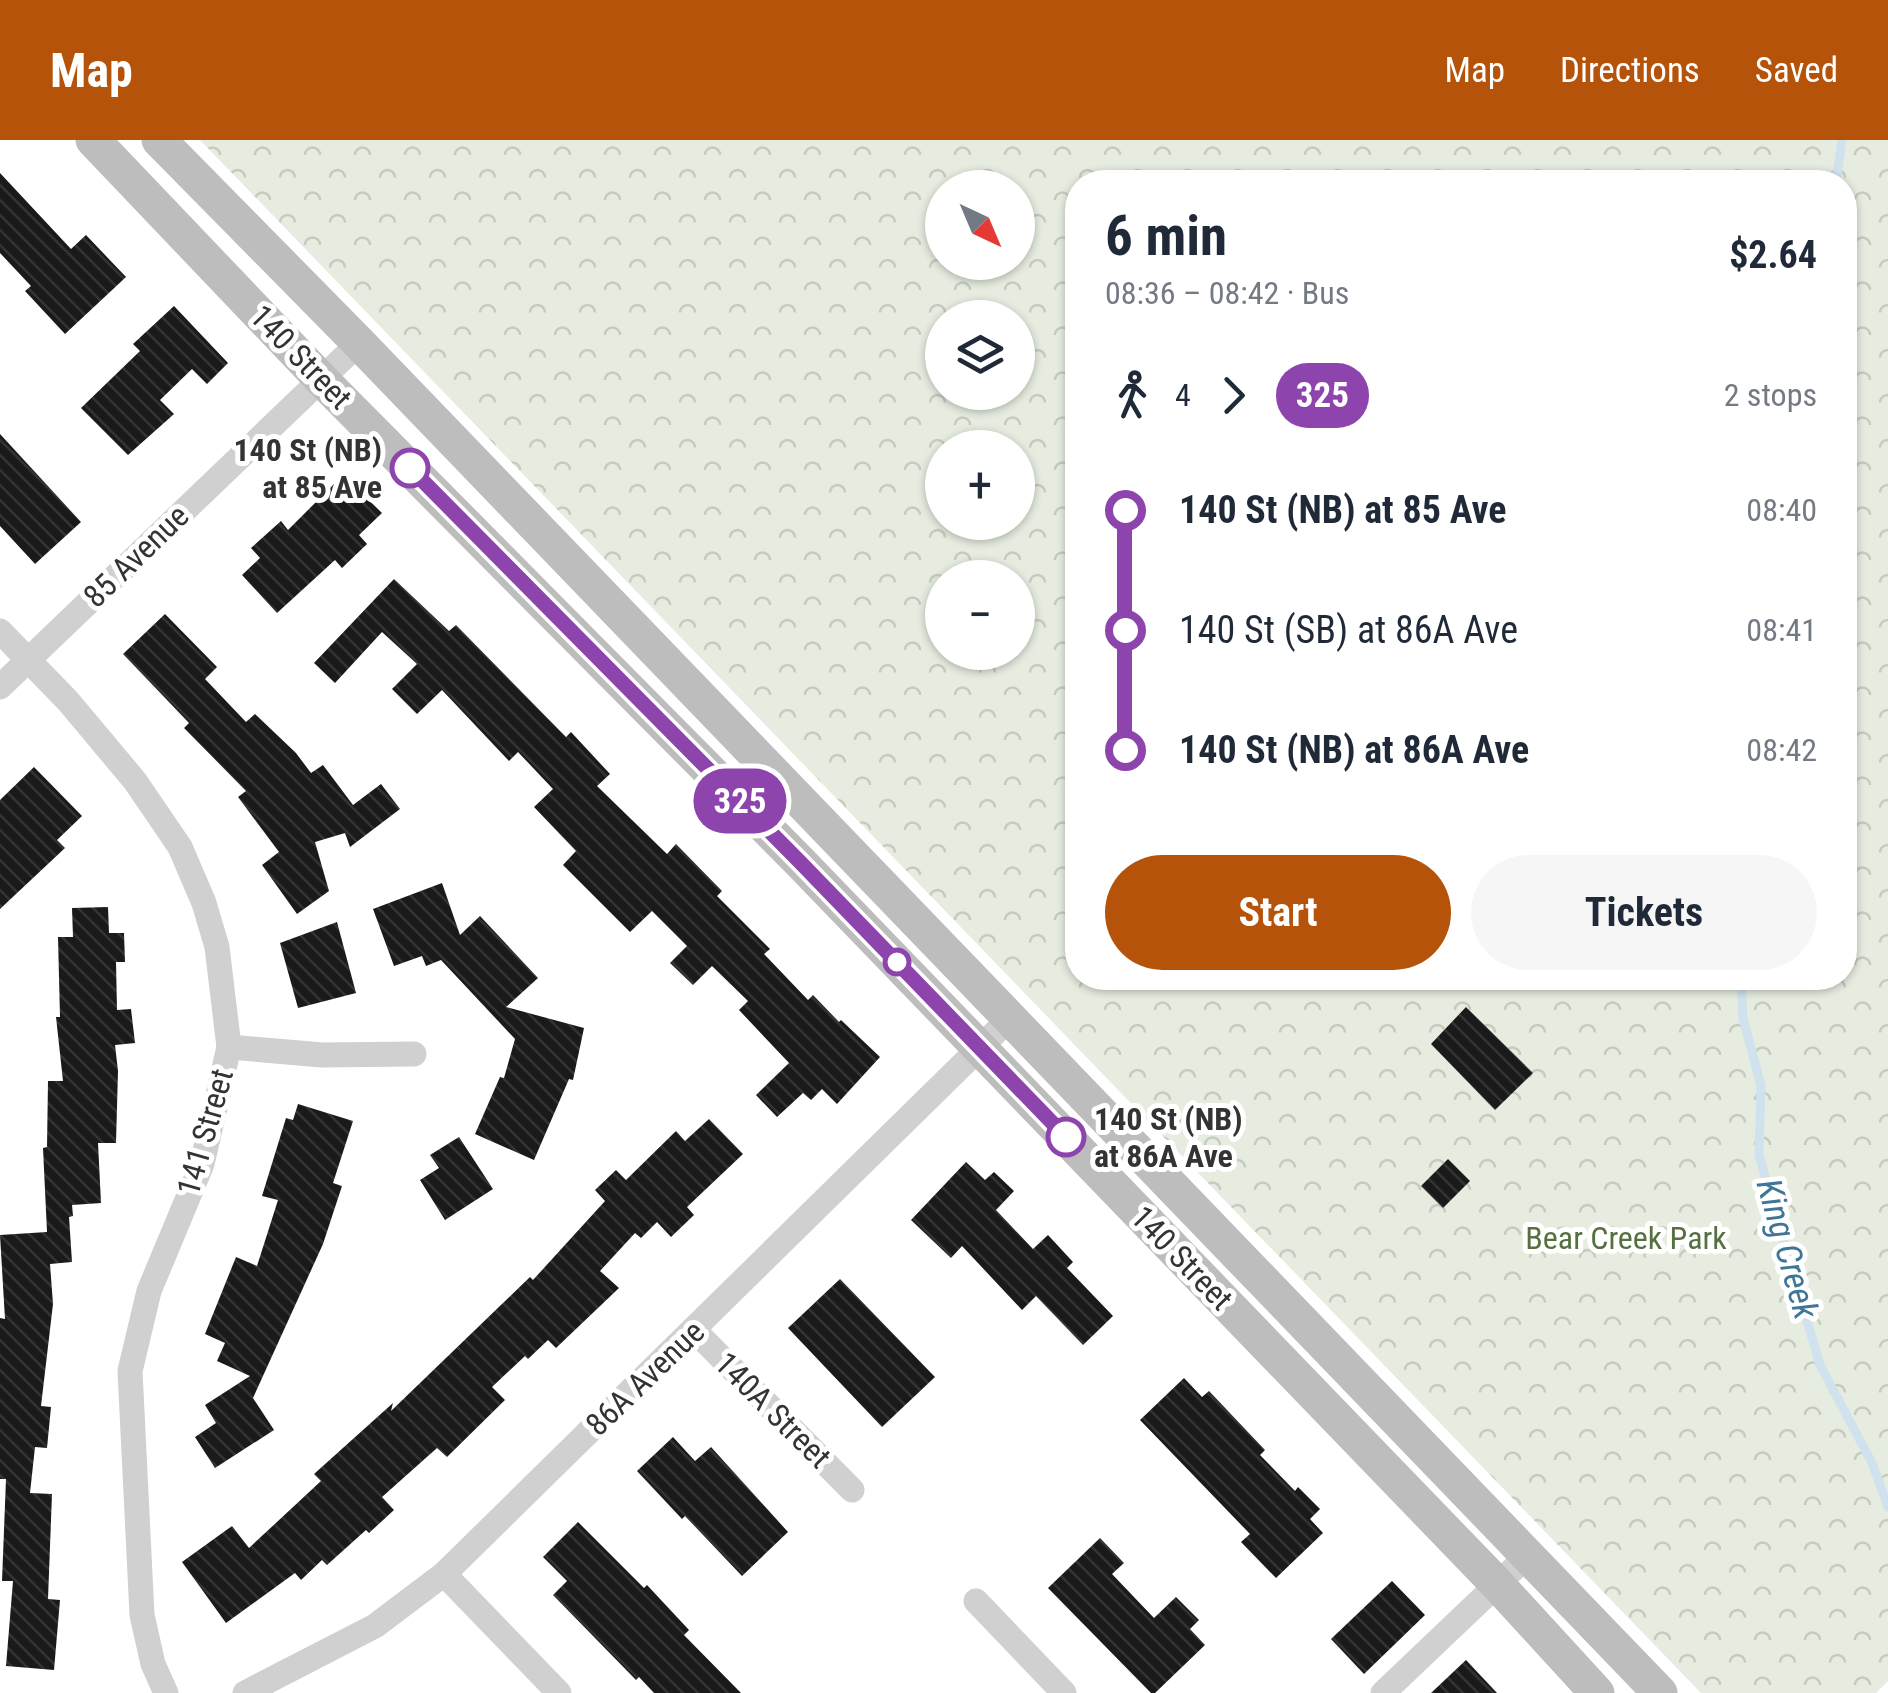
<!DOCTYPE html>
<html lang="en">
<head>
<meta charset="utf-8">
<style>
	body { margin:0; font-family:"Roboto Condensed",sans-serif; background:#f6f6f7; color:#1f2937; height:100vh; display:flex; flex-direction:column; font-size:38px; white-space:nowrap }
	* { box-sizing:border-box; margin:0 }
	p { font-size:32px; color:#747a83 }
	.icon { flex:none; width:55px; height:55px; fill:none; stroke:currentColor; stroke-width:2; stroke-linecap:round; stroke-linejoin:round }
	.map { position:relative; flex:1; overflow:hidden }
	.panel { position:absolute; left:1065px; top:30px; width:792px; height:820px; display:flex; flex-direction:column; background:#fff; border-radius:40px; box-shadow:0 2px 8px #0004 }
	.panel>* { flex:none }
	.badge { padding:0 20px; border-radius:32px; font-size:35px; line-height:65px }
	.needle { width:65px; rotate:136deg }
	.tools { position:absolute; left:925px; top:30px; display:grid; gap:20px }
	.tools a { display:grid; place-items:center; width:110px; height:110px; border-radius:50%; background:#fff; box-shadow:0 2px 8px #0004; font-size:50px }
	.map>.badge { position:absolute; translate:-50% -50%; box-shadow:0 0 0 5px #fff }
	.legs { display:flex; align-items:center; gap:15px; height:110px; padding:0 40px; font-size:32px }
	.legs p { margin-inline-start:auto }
	.head { display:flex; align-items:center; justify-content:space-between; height:170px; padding:0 40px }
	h1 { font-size:55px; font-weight:700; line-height:75px }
	.action { display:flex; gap:20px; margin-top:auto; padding:20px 40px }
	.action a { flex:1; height:115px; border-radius:60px; background:#b45309; color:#fff; font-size:40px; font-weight:700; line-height:115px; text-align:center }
	.action a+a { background:#f6f6f7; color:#1f2937 }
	ul { padding:0 40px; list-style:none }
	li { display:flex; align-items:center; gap:35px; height:120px; font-size:38px }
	li i { display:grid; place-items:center; width:15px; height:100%; margin:0 12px; background:currentColor }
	li i::after { content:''; width:25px; height:25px; margin:-12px; border:8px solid; border-radius:50%; background:#fff }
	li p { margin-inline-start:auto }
	li:first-child i { background:linear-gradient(#0000 50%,currentColor 0) }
	li:last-child i { background:linear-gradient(currentColor 50%,#0000 0) }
	header { display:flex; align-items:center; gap:60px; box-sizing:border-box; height:140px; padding:0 50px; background:#b45309; color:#fff }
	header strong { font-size:48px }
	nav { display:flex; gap:55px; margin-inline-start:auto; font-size:35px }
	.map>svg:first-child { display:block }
	.forest { fill:url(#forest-crowns); fill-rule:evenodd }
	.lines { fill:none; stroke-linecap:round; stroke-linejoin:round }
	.stream { stroke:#cfe2ee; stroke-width:9 }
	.building { fill:url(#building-back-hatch) }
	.minor { stroke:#d0d0d0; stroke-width:25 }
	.secondary { stroke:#bdbdbd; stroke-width:35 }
	.line-1-casing { stroke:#fff; stroke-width:22 }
	.line-1 { stroke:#8e44ad; stroke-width:15 }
	.stop-1-dot { fill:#fff; stroke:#8e44ad; stroke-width:5 }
	.labels { text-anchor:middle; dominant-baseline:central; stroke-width:10; stroke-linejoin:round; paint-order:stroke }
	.street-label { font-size:32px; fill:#333; stroke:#fff }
	.stop-label { font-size:32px; font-weight:bold; fill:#333; stroke:#fff; text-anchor:end }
	.park-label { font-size:32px; fill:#56703f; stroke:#fff }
	.water-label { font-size:35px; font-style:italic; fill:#3f7597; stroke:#fff }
</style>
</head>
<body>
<header>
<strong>Map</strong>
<nav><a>Map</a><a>Directions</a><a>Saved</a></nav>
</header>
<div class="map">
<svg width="1888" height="1553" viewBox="0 0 1888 1553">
	<defs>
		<pattern id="forest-crowns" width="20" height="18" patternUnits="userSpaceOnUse" patternTransform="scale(2.5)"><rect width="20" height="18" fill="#e6ecdf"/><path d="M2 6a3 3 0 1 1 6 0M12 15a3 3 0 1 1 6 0" fill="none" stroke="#c6cbc0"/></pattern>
		<pattern id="building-back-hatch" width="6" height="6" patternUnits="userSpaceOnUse" patternTransform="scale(2.5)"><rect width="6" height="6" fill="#1a1a1a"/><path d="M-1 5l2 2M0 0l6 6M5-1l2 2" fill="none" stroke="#333"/></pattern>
	</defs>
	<rect width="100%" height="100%" fill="#fff"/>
	<path class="forest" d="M 200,0 L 1888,0 L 1888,1541 L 1876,1553 L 1701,1553 ZM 1078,42 L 1845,42 L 1845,838 L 1078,838 ZM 942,48 L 1018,48 L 1018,122 L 942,122 ZM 942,178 L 1018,178 L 1018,252 L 942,252 ZM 942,308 L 1018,308 L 1018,382 L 942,382 ZM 942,438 L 1018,438 L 1018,512 L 942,512 Z"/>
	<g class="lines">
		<g class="stream">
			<path d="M 1836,42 L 1842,0"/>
			<path d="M 1741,838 L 1743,878 L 1761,946 L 1759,1015 L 1820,1225 L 1872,1323 L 1888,1367"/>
		</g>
	</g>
	<g class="building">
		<path d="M 0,33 L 71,109 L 86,95 L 126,137 L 65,194 L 25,151 L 31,146 L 0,113 Z"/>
		<path d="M 174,166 L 228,223 L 207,244 L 192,229 L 160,260 L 174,274 L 128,315 L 81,268 L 140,211 L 133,204 Z"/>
		<path d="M 0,294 L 81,382 L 35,424 L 0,386 Z"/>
		<path d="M 343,335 L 382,373 L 359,395 L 367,404 L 342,428 L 335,420 L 277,473 L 242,435 L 260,418 L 251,408 L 281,381 L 288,390 Z"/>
		<path d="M 394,439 L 449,491 L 456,485 L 566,597 L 571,592 L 610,634 L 597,646 L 667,714 L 676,704 L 722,751 L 717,756 L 770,809 L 764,814 L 808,860 L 813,855 L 839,882 L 841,880 L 880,917 L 837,964 L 822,949 L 811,960 L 803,953 L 777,977 L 756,955 L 789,923 L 739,870 L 748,861 L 712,826 L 693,845 L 670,823 L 687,806 L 652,771 L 630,792 L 563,725 L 576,711 L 534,667 L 553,649 L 518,612 L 509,621 L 442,550 L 417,574 L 392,549 L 417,524 L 382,492 L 335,543 L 314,523 Z"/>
		<path d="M 165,474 L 217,527 L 205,539 L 246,582 L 255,574 L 296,613 L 311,633 L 323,625 L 353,665 L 381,644 L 400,669 L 350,707 L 345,693 L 315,702 L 329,751 L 297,774 L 262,725 L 279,712 L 238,657 L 246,651 L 184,588 L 189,583 L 123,514 Z"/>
		<path d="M 34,627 L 82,676 L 57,700 L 65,708 L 0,769 L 0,660 Z"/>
		<path d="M 442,743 L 460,795 L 480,776 L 538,838 L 506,867 L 584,888 L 573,940 L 569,939 L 534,1020 L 475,994 L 500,937 L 504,938 L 515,899 L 441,820 L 426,826 L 422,816 L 394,826 L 373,769 Z"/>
		<path d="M 108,767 L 109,793 L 124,793 L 125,822 L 116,822 L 117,870 L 131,869 L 135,903 L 115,905 L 118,931 L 116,1003 L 98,1003 L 101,1063 L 72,1065 L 73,1076 L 69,1077 L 72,1122 L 50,1124 L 53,1164 L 41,1266 L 51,1267 L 47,1308 L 35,1307 L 30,1353 L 52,1354 L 48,1459 L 60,1460 L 54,1530 L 6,1526 L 13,1441 L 2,1441 L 6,1339 L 0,1339 L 0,1178 L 5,1179 L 0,1095 L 47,1092 L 43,1008 L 47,1007 L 48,941 L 63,941 L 56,877 L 60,877 L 58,797 L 73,797 L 72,768 Z"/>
		<path d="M 337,782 L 356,853 L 298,868 L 280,803 Z"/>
		<path d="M 1466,867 L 1533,933 L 1495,970 L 1431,904 Z"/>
		<path d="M 298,964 L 353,981 L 333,1043 L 342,1046 L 323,1104 L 253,1258 L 274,1290 L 215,1328 L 195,1297 L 216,1283 L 205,1265 L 250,1236 L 217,1221 L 225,1203 L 205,1194 L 236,1117 L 257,1126 L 278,1060 L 262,1056 L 286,978 L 293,980 Z"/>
		<path d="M 709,979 L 743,1014 L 687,1067 L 694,1075 L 671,1097 L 657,1082 L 641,1098 L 635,1093 L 600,1131 L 619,1148 L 556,1208 L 548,1200 L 528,1219 L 525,1216 L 492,1247 L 505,1260 L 447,1317 L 437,1308 L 382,1357 L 394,1370 L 369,1393 L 366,1390 L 327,1425 L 322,1420 L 301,1440 L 295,1433 L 226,1483 L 182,1422 L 232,1386 L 249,1408 L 321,1341 L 314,1334 L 393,1263 L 391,1271 L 530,1137 L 533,1140 L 605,1061 L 595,1050 L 616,1030 L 626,1040 L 676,991 L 685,1001 Z"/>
		<path d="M 459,997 L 493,1049 L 445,1080 L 420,1040 L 439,1028 L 430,1015 Z"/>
		<path d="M 1448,1019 L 1470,1041 L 1443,1068 L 1421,1046 Z"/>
		<path d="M 966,1022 L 985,1040 L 994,1032 L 1014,1051 L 996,1070 L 1033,1109 L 1048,1095 L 1073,1122 L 1067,1128 L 1113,1176 L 1083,1205 L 1036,1156 L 1022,1170 L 962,1106 L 951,1118 L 911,1080 Z"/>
		<path d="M 840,1139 L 935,1237 L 882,1287 L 788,1188 Z"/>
		<path d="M 1184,1238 L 1202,1257 L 1209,1251 L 1265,1310 L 1260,1315 L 1295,1351 L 1298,1347 L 1320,1369 L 1310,1379 L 1323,1393 L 1276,1438 L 1241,1402 L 1250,1394 L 1140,1280 Z"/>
		<path d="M 673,1297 L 695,1321 L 711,1307 L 788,1392 L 742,1436 L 685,1376 L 682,1379 L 637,1331 Z"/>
		<path d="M 578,1382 L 644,1448 L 647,1445 L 689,1490 L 684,1495 L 741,1553 L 654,1553 L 639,1537 L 636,1540 L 553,1455 L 567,1441 L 543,1417 Z"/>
		<path d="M 1100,1398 L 1124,1423 L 1112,1434 L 1154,1478 L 1176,1457 L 1199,1480 L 1190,1489 L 1205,1505 L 1155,1553 L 1151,1553 L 1048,1448 Z"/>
		<path d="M 1392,1441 L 1425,1475 L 1364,1534 L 1331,1499 Z"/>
		<path d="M 1466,1520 L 1497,1553 L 1431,1553 Z"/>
	</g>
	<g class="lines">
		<g class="minor">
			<path d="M 0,491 L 68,561 L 135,641 L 180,707 L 204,763 L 217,807 L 229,907 L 202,1024 L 149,1151 L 130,1231 L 142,1475 L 153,1524 L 166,1553"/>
			<path d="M 0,547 L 359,203"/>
			<path d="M 229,907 L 322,915 L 414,914"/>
			<path d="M 694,1190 L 852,1350"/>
			<path d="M 444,1434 L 559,1553"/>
			<path d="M 976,1461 L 1064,1553"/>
			<path d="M 245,1553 L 375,1486 L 444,1434 L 1010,878"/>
			<path d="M 1383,1553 L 1528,1415"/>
		</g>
		<g class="secondary">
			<path d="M 93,0 L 321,239 L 800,722 L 1497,1444 L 1597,1553"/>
			<path d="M 159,0 L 359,203 L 1660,1553"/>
		</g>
	</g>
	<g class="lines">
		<defs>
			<path id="line-1" d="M 410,328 L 800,722 L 1066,997"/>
		</defs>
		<use href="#line-1" class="line-1-casing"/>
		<use href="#line-1" class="line-1"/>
	</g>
	<g class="stop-1-dot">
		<circle cx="410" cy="328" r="18"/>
		<circle cx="897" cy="822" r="12"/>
		<circle cx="1066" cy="997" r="18"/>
	</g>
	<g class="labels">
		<g class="street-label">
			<text transform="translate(301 217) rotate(46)">140 Street</text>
			<text transform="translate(136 416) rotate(-44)">85 Avenue</text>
			<text transform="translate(205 992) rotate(-74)">141 Street</text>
			<text transform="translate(1182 1118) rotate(46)">140 Street</text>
			<text transform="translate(645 1238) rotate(-44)">86A Avenue</text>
			<text transform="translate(773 1270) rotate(45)">140A Street</text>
		</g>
		<g class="stop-label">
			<text x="382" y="310">140 St (NB)<tspan x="382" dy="37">at 85 Ave</tspan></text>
			<text x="1094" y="979" text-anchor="start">140 St (NB)<tspan x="1094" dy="37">at 86A Ave</tspan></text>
		</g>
		<g class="park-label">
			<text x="1626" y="1098">Bear Creek Park</text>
		</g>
		<g class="water-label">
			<text transform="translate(1787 1109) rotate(74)">King Creek</text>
		</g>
	</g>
</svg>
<div class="tools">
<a><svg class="needle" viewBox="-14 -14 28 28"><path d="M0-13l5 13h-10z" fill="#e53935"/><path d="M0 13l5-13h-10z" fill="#747a83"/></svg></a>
<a><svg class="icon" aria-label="layers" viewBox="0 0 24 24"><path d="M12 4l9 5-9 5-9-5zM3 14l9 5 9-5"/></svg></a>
<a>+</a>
<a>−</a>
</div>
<b class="badge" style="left:740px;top:661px;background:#8e44ad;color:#fff">325</b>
<section class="panel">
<div class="head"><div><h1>6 min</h1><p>08:36 – 08:42 · Bus</p></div><b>$2.64</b></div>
<div class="legs"><svg class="icon" aria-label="walk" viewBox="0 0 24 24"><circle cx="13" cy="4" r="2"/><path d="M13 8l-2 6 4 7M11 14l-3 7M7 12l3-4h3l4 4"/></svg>4<svg class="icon" aria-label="forward" viewBox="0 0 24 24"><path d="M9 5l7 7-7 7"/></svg><b class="badge" style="background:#8e44ad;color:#fff">325</b><p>2 stops</p></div>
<ul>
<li><i style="color:#8e44ad"></i><b>140 St (NB) at 85 Ave</b><p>08:40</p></li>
<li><i style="color:#8e44ad"></i><span>140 St (SB) at 86A Ave</span><p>08:41</p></li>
<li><i style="color:#8e44ad"></i><b>140 St (NB) at 86A Ave</b><p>08:42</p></li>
</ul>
<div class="action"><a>Start</a><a>Tickets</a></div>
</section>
</div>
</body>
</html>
